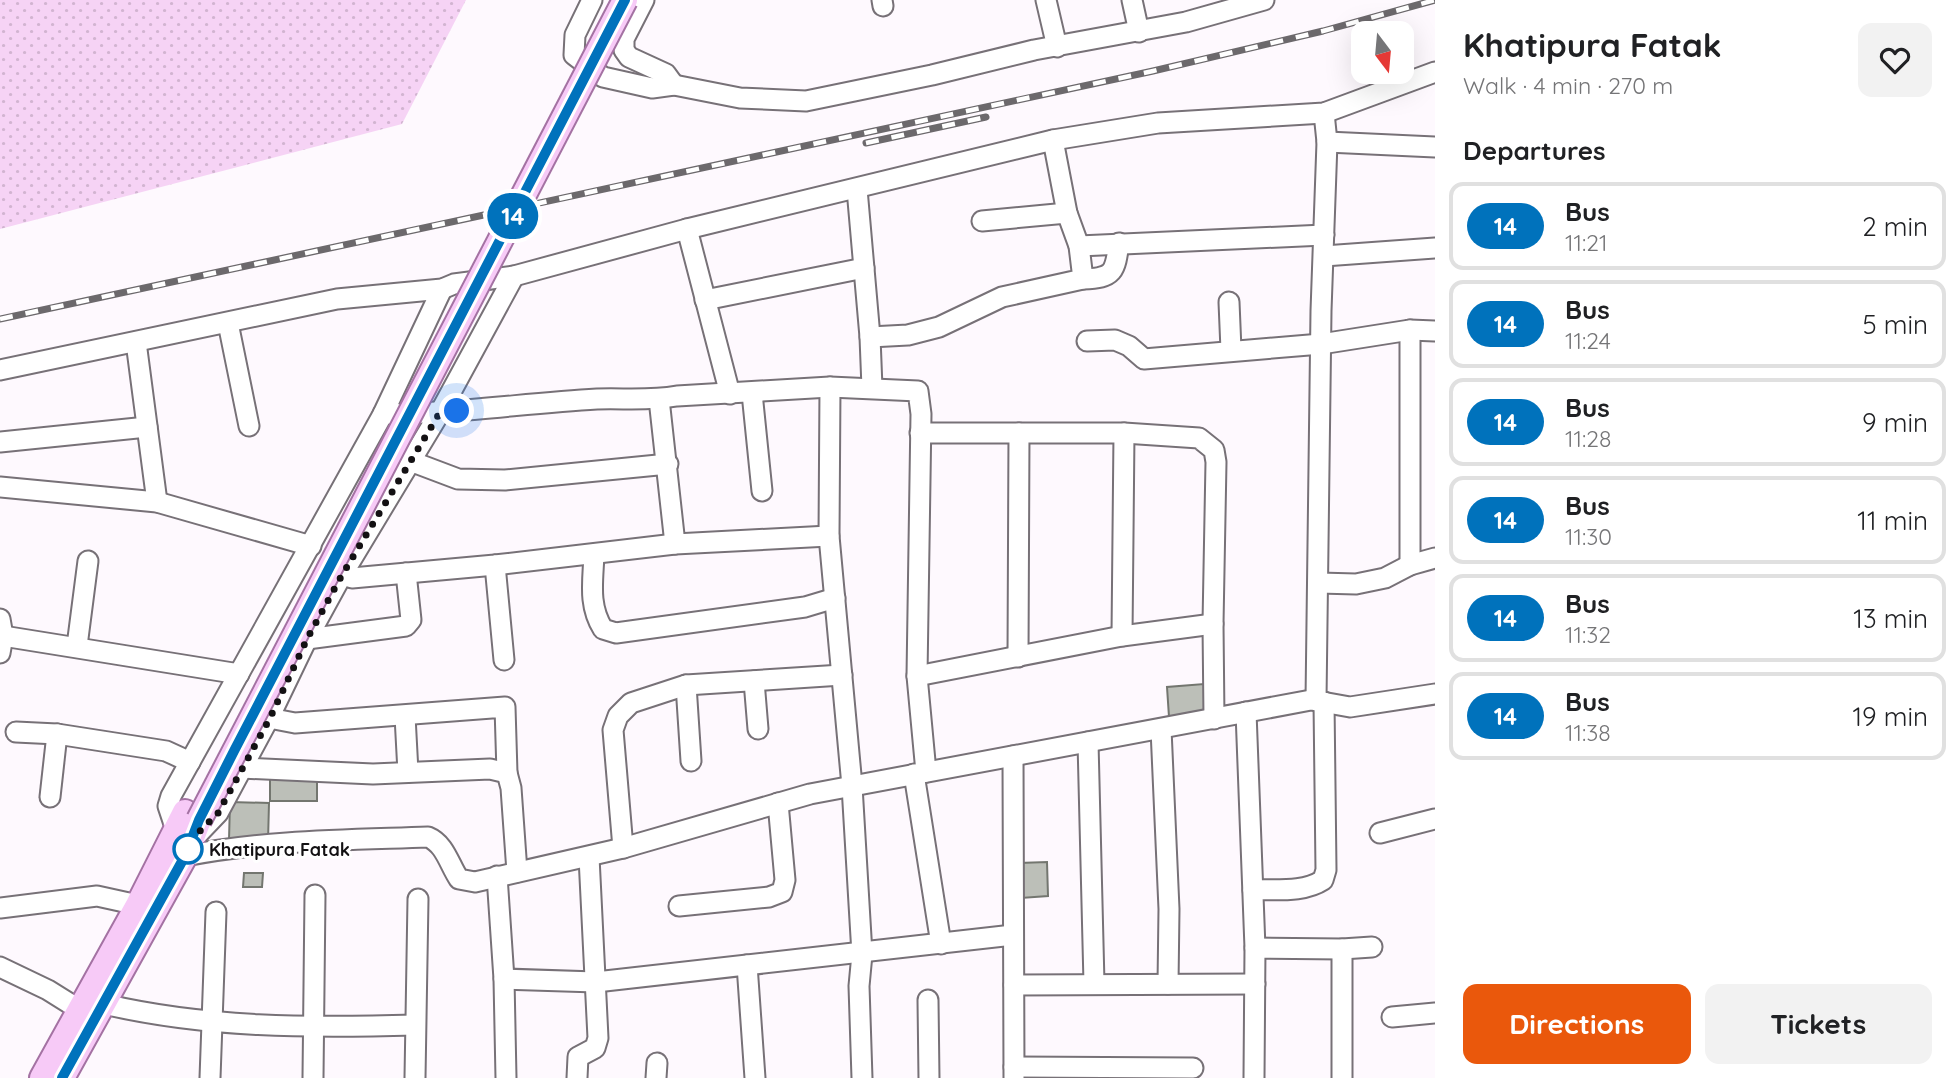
<!DOCTYPE html>
<html lang="en">
<head>
<meta charset="utf-8">
<style>
	body { margin:0; font-family:Quicksand,sans-serif; background:#f2f2f2; color:#202124; height:100vh; display:flex; flex-direction:column; font-size:26px; white-space:nowrap }
	* { box-sizing:border-box; margin:0 }
	p { font-size:23px; color:#757577 }
	.icon { flex:none; width:38px; height:38px; fill:none; stroke:currentColor; stroke-width:2; stroke-linecap:round; stroke-linejoin:round }
	.map { position:relative; flex:1; overflow:hidden }
	.panel { display:flex; flex-direction:column; background:#fff; width:525px }
	.panel>* { flex:none }
	.badge { padding:0 14px; border-radius:23px; font-size:24px; line-height:46px }
	.needle { width:46px; rotate:164deg }
	.buttons { position:absolute; left:1351px; top:21px; display:grid; gap:14px }
	.buttons a { display:grid; place-items:center; width:63px; height:63px; border-radius:14px; background:#fff; box-shadow:0 7px 28px #0002; font-size:35px }
	.you { position:absolute; width:35px; height:35px; margin:-18px; border:5px solid #fff; border-radius:50%; background:#1a73e8; box-shadow:0 0 0 10px #1a73e833 }
	.map>.badge { position:absolute; translate:-50% -50%; box-shadow:0 0 0 4px #fff }
	h2 { padding:0 28px; font-size:26px; line-height:63px }
	.round { display:grid; place-items:center; flex:none; width:74px; height:74px; border-radius:14px; background:#f2f2f2 }
	.head { display:flex; align-items:center; justify-content:space-between; height:119px; padding:0 28px }
	h1 { font-size:33px; font-weight:700; line-height:52px }
	.action { display:flex; gap:14px; margin-top:auto; padding:14px 28px }
	.action a { flex:1; height:80px; border-radius:14px; background:#ea580c; color:#fff; font-size:28px; font-weight:700; line-height:80px; text-align:center }
	.action a+a { background:#f2f2f2; color:#202124 }
	ul { padding:0; list-style:none }
	li { display:flex; align-items:center; gap:21px; height:88px; margin:0 14px 10px; padding:0 14px; border:4px solid #e0e0e0; border-radius:14px }
	li div { flex:1 }
	li b { display:block; font-size:26px }
	li em { font-style:normal }
	li .badge { min-width:77px; font-weight:700; text-align:center }
	main { display:flex; flex:1; min-height:0 }
	.map>svg:first-child { display:block }
	.grass { fill:url(#grass-dots) }
	.building { fill:#bcbfb8; stroke:#73766f; stroke-width:2 }
	.lines { fill:none; stroke-linecap:round; stroke-linejoin:round }
	.minor-casing { stroke:#777177; stroke-width:23 }
	.major-casing { stroke:#a472a3; stroke-width:28 }
	.minor { stroke:#fff; stroke-width:19 }
	.major { stroke:#f7caf7; stroke-width:24 }
	.rail-casing { stroke:#6c696c; stroke-width:7 }
	.rail { stroke:#fff; stroke-width:4.5; stroke-dasharray:13; stroke-linecap:butt }
	.major-bridge-casing { stroke:#a472a3; stroke-width:28; stroke-linecap:butt }
	.major-bridge { stroke:#f7caf7; stroke-width:24 }
	.line-casing { stroke:#fff; stroke-width:16 }
	.line { stroke:#0072bc; stroke-width:10 }
	.walk { stroke:#131113; stroke-width:7; stroke-dasharray:0 12.6 }
	.stop-dot { fill:#fff; stroke:#0072bc; stroke-width:3.5 }
	.labels { text-anchor:middle; dominant-baseline:central; stroke-width:6; stroke-linejoin:round; paint-order:stroke }
	.stop-label { font-size:18px; font-weight:bold; fill:#131113; stroke:#fff; text-anchor:start }
</style>
</head>
<body>
<main>
<div class="map">
<svg width="1435" height="1078" viewBox="0 0 1435 1078">
	<defs>
		<pattern id="grass-dots" width="8" height="8" patternUnits="userSpaceOnUse" patternTransform="scale(1.75)"><rect width="8" height="8" fill="#f6d3f5"/><path d="M2 2h.1M6 6h.1" fill="none" stroke="#d2b4d1" stroke-width="1.8" stroke-linecap="round"/></pattern>
	</defs>
	<rect width="100%" height="100%" fill="#fef9fe"/>
	<path class="grass" d="M 0,0 L 466,0 L 402,124 L 0,229 Z"/>
	<g class="building">
		<path d="M 1204,684 L 1206,714 L 1169,717 L 1167,687 Z"/>
		<rect x="270" y="779" width="47" height="22"/>
		<path d="M 230,802 L 269,803 L 268,842 L 229,840 Z"/>
		<path d="M 1047,862 L 1048,896 L 1021,898 L 1019,863 Z"/>
		<path d="M 244,873 L 263,873 L 262,887 L 243,887 Z"/>
	</g>
	<g class="lines">
		<defs>
			<g id="minor">
				<path d="M 592,0 L 575,35 L 574,55 L 603,77 L 652,88 L 674,85 L 740,98 L 806,101 L 932,75 L 1034,50 L 1186,22 L 1264,0"/>
				<path d="M 644,0 L 624,39 L 624,50 L 629,57 L 666,74 L 674,85"/>
				<path d="M 882,0 L 883,6"/>
				<path d="M 1046,0 L 1057,47"/>
				<path d="M 1132,0 L 1139,32"/>
				<path d="M 1327,142 L 1435,147"/>
				<path d="M 857,189 L 870,337 L 872,388"/>
				<path d="M 982,221 L 1067,213"/>
				<path d="M 687,229 L 730,394"/>
				<path d="M 1079,246 L 1324,235"/>
				<path d="M 1324,256 L 1435,248"/>
				<path d="M 1083,279 C 1114,278 1115,272 1119,243"/>
				<path d="M 705,300 L 864,268"/>
				<path d="M 1229,302 L 1231,350"/>
				<path d="M 228,323 L 249,426"/>
				<path d="M 870,337 L 908,335 L 939,327 L 1002,297 L 1083,279 L 1079,246 L 1067,213 L 1053,140"/>
				<path d="M 1087,341 L 1115,340 L 1129,346 L 1144,359 L 1321,344 L 1410,330 L 1435,331"/>
				<path d="M 136,342 L 157,502"/>
				<path d="M 0,370 L 337,299 L 442,289 L 454,284 L 514,276 L 687,229 L 1053,140 L 1158,123 L 1324,113 L 1435,72"/>
				<path d="M 830,387 L 829,536 L 852,786 L 862,954 L 859,986 L 862,1078"/>
				<path d="M 752,393 L 762,491"/>
				<path d="M 659,399 L 675,544"/>
				<path d="M 383,414 C 455,414 525,403 597,399 C 623,398 650,401 677,396 L 830,387 L 918,391 L 921,414 L 917,676 L 926,772"/>
				<path d="M 920,433 L 1124,433 L 1199,438 L 1214,450 L 1216,462 L 1213,624 L 1214,719"/>
				<path d="M 0,442 L 147,427"/>
				<path d="M 397,456 L 458,479 L 505,480 L 668,464"/>
				<path d="M 0,487 L 157,502 L 311,546"/>
				<path d="M 594,554 C 593,581 588,605 603,629 L 616,633 L 805,607 L 835,598"/>
				<path d="M 495,565 L 504,660"/>
				<path d="M 1410,565 L 1410,330"/>
				<path d="M 342,575 L 352,578 L 495,565 L 675,544 L 829,536"/>
				<path d="M 1319,583 L 1356,584 L 1385,578 L 1410,565 L 1435,558"/>
				<path d="M 0,619 L 3,636 L 0,653"/>
				<path d="M 3,636 L 239,674"/>
				<path d="M 1122,636 L 1124,433"/>
				<path d="M 307,639 L 406,626 L 411,620 L 406,573"/>
				<path d="M 77,646 L 88,561"/>
				<path d="M 1018,657 L 1019,433"/>
				<path d="M 917,676 L 1122,636 L 1213,624"/>
				<path d="M 754,681 L 758,729"/>
				<path d="M 686,685 L 691,761"/>
				<path d="M 1316,700 L 1321,311 L 1327,142 L 1324,113"/>
				<path d="M 1246,712 L 1255,948"/>
				<path d="M 405,716 L 408,772"/>
				<path d="M 269,718 L 295,723 L 505,707 L 507,773"/>
				<path d="M 1161,729 L 1169,909 L 1168,984"/>
				<path d="M 16,732 L 57,734 L 166,751 L 190,762"/>
				<path d="M 1088,742 L 1094,983"/>
				<path d="M 1013,756 L 1014,1078"/>
				<path d="M 241,768 L 373,774 L 490,769 L 507,773 L 511,788 L 517,872"/>
				<path d="M 914,774 L 941,944"/>
				<path d="M 50,797 L 57,734"/>
				<path d="M 176,830 L 168,806 L 171,796 L 383,414 L 442,289"/>
				<path d="M 1380,833 L 1435,819"/>
				<path d="M 197,835 L 218,813 L 269,718 L 307,639 L 342,575 L 439,414 L 514,276"/>
				<path d="M 623,848 L 613,730 L 618,716 L 631,703 L 686,685 L 842,675"/>
				<path d="M 185,856 C 265,840 347,840 428,837 C 445,844 449,864 459,879 L 475,882 L 623,848 L 810,794 L 1311,700 L 1350,707 L 1435,694"/>
				<path d="M 497,876 L 504,979 L 506,1078"/>
				<path d="M 1253,890 C 1276,889 1303,893 1323,880 L 1326,870 L 1324,702"/>
				<path d="M 679,906 L 769,897 L 782,892 L 785,880 L 778,803"/>
				<path d="M 0,908 L 97,896 L 138,905"/>
				<path d="M 747,965 L 755,1078"/>
				<path d="M 0,967 L 48,990 L 80,1010"/>
				<path d="M 504,979 L 596,982 L 1013,935"/>
				<path d="M 1014,985 L 1255,984"/>
				<path d="M 928,1000 L 929,1078"/>
				<path d="M 104,1004 C 206,1028 310,1028 415,1025"/>
				<path d="M 1392,1017 L 1435,1013"/>
				<path d="M 1014,1067 L 1193,1068"/>
				<path d="M 210,1078 L 216,912"/>
				<path d="M 313,1078 L 315,895"/>
				<path d="M 415,1078 L 418,899"/>
				<path d="M 577,1078 L 578,1057 L 595,1048 L 598,1038 L 589,857"/>
				<path d="M 656,1078 L 657,1063"/>
				<path d="M 1254,1078 L 1255,948 L 1342,949 L 1372,947"/>
				<path d="M 1342,1078 L 1342,949"/>
			</g>
			<g id="major">
				<path d="M 42,1078 L 138,905 L 185,812"/>
				<path d="M 62,1078 L 185,856 L 199,820"/>
			</g>
		</defs>
		<use href="#minor" class="minor-casing"/>
		<use href="#major" class="major-casing"/>
		<use href="#minor" class="minor"/>
		<use href="#major" class="major"/>
		<defs>
			<g id="rail">
				<path d="M 866,143 L 986,117"/>
				<path d="M 0,319 L 1153,71 L 1323,31 L 1435,0"/>
			</g>
		</defs>
		<use href="#rail" class="rail-casing"/>
		<use href="#rail" class="rail"/>
		<defs>
			<path id="major-bridge" d="M 199,820 L 625,0"/>
		</defs>
		<use href="#major-bridge" class="major-bridge-casing"/>
		<use href="#major-bridge" class="major-bridge"/>
	</g>
	<g class="lines">
		<defs>
			<path id="line" d="M 62,1078 L 185,856 L 199,820 L 234,751 L 625,0"/>
		</defs>
		<use href="#line" class="line-casing"/>
		<use href="#line" class="line"/>
		<path class="walk" d="M 188,849 L 185,856 L 191,840 L 218,813 L 270,718 L 307,639 L 342,575 L 439,414 L 457,411"/>
	</g>
	<circle class="stop-dot" cx="188" cy="849" r="14"/>
	<g class="labels">
		<g class="stop-label">
			<text x="209" y="849">Khatipura Fatak</text>
		</g>
	</g>
</svg>
<div class="buttons">
<a><svg class="needle" viewBox="-14 -14 28 28"><path d="M0-13l5 13h-10z" fill="#e53935"/><path d="M0 13l5-13h-10z" fill="#757577"/></svg></a>
</div>
<div class="you" style="left:457px;top:411px"></div>
<b class="badge" style="left:513px;top:216px;background:#0072bc;color:#fff">14</b>
</div>
<section class="panel">
<div class="head"><div><h1>Khatipura Fatak</h1><p>Walk · 4 min · 270 m</p></div><a class="round"><svg class="icon" aria-label="heart" viewBox="0 0 24 24"><path d="M12 20l-8-8c-3-5 5-10 8-4 3-6 11-1 8 4z"/></svg></a></div>
<h2>Departures</h2>
<ul>
<li><span class="badge" style="background:#0072bc;color:#fff">14</span><div><b>Bus</b><p>11:21</p></div><em>2 min</em></li>
<li><span class="badge" style="background:#0072bc;color:#fff">14</span><div><b>Bus</b><p>11:24</p></div><em>5 min</em></li>
<li><span class="badge" style="background:#0072bc;color:#fff">14</span><div><b>Bus</b><p>11:28</p></div><em>9 min</em></li>
<li><span class="badge" style="background:#0072bc;color:#fff">14</span><div><b>Bus</b><p>11:30</p></div><em>11 min</em></li>
<li><span class="badge" style="background:#0072bc;color:#fff">14</span><div><b>Bus</b><p>11:32</p></div><em>13 min</em></li>
<li><span class="badge" style="background:#0072bc;color:#fff">14</span><div><b>Bus</b><p>11:38</p></div><em>19 min</em></li>
</ul>
<div class="action"><a>Directions</a><a>Tickets</a></div>
</section>
</main>
</body>
</html>
